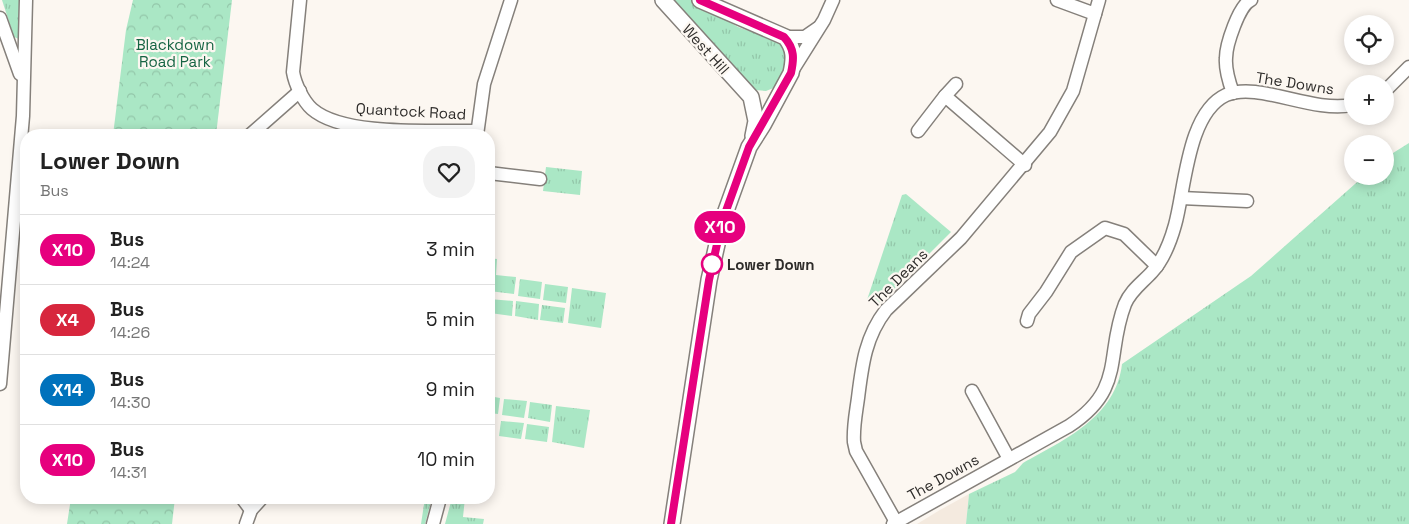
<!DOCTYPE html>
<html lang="en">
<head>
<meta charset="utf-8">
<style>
	body { margin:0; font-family:"Space Grotesk",sans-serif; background:#f2f2f2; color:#222; height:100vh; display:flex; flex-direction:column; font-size:19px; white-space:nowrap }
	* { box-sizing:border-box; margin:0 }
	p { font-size:16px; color:#767676 }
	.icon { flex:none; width:28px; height:28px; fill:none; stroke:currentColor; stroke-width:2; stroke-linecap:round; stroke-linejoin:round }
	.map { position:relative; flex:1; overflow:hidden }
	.panel { position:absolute; left:20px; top:129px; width:475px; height:375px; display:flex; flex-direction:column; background:#fff; border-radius:20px; box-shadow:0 2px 12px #0003 }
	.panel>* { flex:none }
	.badge { padding:0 10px; border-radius:16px; font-size:18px; line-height:32px }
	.fabs { position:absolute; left:1344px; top:15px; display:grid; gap:10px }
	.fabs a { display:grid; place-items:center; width:50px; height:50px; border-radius:50%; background:#fff; box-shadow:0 2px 12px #0003; font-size:25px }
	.map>.badge { position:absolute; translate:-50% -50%; box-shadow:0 0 0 2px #fff }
	.round { display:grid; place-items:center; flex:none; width:52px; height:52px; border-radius:20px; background:#f2f2f2 }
	.summary { display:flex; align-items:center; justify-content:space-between; height:85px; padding:0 20px }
	h1 { font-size:24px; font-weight:800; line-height:38px }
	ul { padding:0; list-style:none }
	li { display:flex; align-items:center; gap:15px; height:70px; padding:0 20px; border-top:1px solid #e0e0e0 }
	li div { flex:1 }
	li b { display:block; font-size:19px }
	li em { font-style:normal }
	li .badge { min-width:55px; font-weight:700; text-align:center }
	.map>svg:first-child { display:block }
	.built { fill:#f4eadf }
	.grass { fill:url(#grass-tufts) }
	.park { fill:url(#park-crowns) }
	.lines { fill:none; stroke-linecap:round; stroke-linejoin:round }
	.minor-casing { stroke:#85807b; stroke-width:15 }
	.tertiary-casing { stroke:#85807b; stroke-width:18 }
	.minor { stroke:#fff; stroke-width:12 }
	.tertiary { stroke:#fff; stroke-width:15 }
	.line-casing { stroke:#fff; stroke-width:11 }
	.line { stroke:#e6007e; stroke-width:8 }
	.stop-dot { fill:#fff; stroke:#e6007e; stroke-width:2.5 }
	.labels { text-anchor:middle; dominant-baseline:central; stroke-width:4.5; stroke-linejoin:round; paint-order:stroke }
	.park-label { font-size:15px; fill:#166443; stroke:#fcf7f1 }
	.street-label { font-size:15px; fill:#2e2c2a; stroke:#fcf7f1 }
	.stop-label { font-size:15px; font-weight:bold; fill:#2e2c2a; stroke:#fcf7f1; text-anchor:start }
</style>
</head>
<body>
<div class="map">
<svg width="1409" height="524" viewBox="0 0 1409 524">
	<defs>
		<pattern id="grass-tufts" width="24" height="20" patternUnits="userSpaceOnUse" patternTransform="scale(1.25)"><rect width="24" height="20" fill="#aae7c5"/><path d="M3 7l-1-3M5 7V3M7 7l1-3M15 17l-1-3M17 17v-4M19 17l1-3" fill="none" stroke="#93c6a9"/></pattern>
		<pattern id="park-crowns" width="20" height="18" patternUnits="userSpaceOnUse" patternTransform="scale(1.25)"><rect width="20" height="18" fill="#aae7c5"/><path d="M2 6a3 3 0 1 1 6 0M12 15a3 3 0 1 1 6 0" fill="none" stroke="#93c6a9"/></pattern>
	</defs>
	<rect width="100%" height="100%" fill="#fcf7f1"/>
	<path class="built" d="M 969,494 L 966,524 L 917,524 L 940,510 Z"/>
	<g class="grass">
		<path d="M 2,0 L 21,0 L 19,39 L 14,37 Z"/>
		<path d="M 674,0 L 692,0 L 738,27 L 780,42 L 786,49 L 788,63 L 776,87 L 766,91 L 755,90 L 686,14 L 673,2 Z"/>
		<path d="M 1409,143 L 1409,524 L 966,524 L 969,494 L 1015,472 L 1023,463 C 1064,440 1116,417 1122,364 L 1251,276 L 1364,176 L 1385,176 L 1385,158 Z"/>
		<path d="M 546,167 L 582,171 L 580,195 L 543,191 Z"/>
		<path d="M 906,194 L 951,232 L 880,303 L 867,300 L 902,195 Z"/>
		<path d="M 489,258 L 497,259 L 496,275 L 516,277 L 514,294 L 489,291 Z"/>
		<path d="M 520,279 L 542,282 L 540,299 L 518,296 Z"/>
		<path d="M 545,284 L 568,287 L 566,303 L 543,300 Z"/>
		<path d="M 572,288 L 606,293 L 601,328 L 568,323 Z"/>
		<path d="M 489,299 L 513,301 L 512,316 L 490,313 L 489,317 Z"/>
		<path d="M 516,301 L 539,304 L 538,320 L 515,316 Z"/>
		<path d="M 542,305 L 565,308 L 563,323 L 540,320 Z"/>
		<path d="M 489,396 L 500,398 L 498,414 L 489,413 Z"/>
		<path d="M 504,399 L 527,401 L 524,418 L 502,415 Z"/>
		<path d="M 530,402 L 552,405 L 550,422 L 528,418 Z"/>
		<path d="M 556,406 L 590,410 L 584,448 L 552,442 Z"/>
		<path d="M 501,421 L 524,423 L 521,439 L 499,436 Z"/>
		<path d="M 527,424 L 549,427 L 547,442 L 525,439 Z"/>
		<path d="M 425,498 L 432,498 L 425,524 L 421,524 Z"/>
		<path d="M 452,498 L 465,498 L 463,517 L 484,519 L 483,524 L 445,524 Z"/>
	</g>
	<g class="park">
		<path d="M 133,0 L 232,0 L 216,135 L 113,135 L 126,30 Z"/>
		<path d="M 71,498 L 175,498 L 172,524 L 67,524 Z"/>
	</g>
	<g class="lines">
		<defs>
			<g id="minor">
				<path d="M 300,0 L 293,72 C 295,84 303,101 312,109 C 344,137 435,130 477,131"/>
				<path d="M 1057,0 L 1095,14"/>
				<path d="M 0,18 L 20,74"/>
				<path d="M 785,37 L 805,37 L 818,28"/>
				<path d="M 792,71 L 824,20 L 833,0"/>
				<path d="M 1385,91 L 1409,67"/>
				<path d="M 1233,93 C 1229,82 1225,70 1226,58 C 1226,45 1239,5 1251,0"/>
				<path d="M 945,96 L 956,84"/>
				<path d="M 918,131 L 945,96 L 1025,165"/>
				<path d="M 250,135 L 300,91"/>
				<path d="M 477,135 L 484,84 L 511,0"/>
				<path d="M 489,173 L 540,179"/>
				<path d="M 1181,198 L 1247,201"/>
				<path d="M 1027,321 L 1029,314 L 1046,292 L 1071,252 L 1105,228 L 1124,234 L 1157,266"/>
				<path d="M 0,384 L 23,116 L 26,0"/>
				<path d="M 972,391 L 1009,459"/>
				<path d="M 242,498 L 251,510"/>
				<path d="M 896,522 L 856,451 L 854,442 C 853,427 856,413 858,398 C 862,366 865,337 886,310 L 961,238 L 1050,132 L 1073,91 L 1099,0"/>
				<path d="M 246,524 L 251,510 L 262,498"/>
				<path d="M 433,524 L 440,498"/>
				<path d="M 893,524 L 1069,426 C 1126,389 1105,355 1125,304 C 1131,290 1142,283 1152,272 C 1164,259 1170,243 1175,225 C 1185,190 1187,113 1226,95 C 1258,81 1311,113 1352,105"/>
			</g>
			<g id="tertiary">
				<path d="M 663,0 L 751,97 L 756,121 L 753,136"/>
				<path d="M 672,524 L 709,280 L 722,222 L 749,147 L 763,125 L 791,73 C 794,59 795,49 785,37 L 700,0"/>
			</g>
		</defs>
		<use href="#minor" class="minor-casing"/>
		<use href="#tertiary" class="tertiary-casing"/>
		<use href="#minor" class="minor"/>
		<use href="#tertiary" class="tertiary"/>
	</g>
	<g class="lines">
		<defs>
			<path id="line" d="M 671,524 L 709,280 L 722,222 L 749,147 L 791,73 C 794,59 795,49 784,37 L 700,0"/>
		</defs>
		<use href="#line" class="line-casing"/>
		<use href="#line" class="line"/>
	</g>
	<circle class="stop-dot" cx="712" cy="264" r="10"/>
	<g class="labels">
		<g class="park-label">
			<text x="175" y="44">Blackdown<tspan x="175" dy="17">Road Park</tspan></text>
		</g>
		<g class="street-label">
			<text transform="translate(706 49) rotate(48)">West Hill</text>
			<text transform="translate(1295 83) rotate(9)">The Downs</text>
			<text transform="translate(411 111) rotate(3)">Quantock Road</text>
			<text transform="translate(898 278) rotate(-45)">The Deans</text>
			<text transform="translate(943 477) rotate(-29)">The Downs</text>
		</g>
		<g class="stop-label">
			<text x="727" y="264">Lower Down</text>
		</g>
	</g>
</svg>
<div class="fabs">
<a><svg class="icon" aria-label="locate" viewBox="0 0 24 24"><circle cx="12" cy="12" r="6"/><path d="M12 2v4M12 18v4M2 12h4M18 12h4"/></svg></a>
<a>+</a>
<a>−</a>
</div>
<b class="badge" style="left:720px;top:227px;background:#e6007e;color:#fff">X10</b>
<section class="panel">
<div class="summary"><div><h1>Lower Down</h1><p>Bus</p></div><a class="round"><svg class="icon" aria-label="heart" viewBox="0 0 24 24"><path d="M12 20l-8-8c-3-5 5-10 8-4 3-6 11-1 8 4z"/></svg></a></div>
<ul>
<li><span class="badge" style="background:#e6007e;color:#fff">X10</span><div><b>Bus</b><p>14:24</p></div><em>3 min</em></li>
<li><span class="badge" style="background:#d7263d;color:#fff">X4</span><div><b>Bus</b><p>14:26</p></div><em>5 min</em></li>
<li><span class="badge" style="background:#0072bc;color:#fff">X14</span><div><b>Bus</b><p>14:30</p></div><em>9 min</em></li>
<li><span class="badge" style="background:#e6007e;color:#fff">X10</span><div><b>Bus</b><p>14:31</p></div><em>10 min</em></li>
</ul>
</section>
</div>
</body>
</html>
